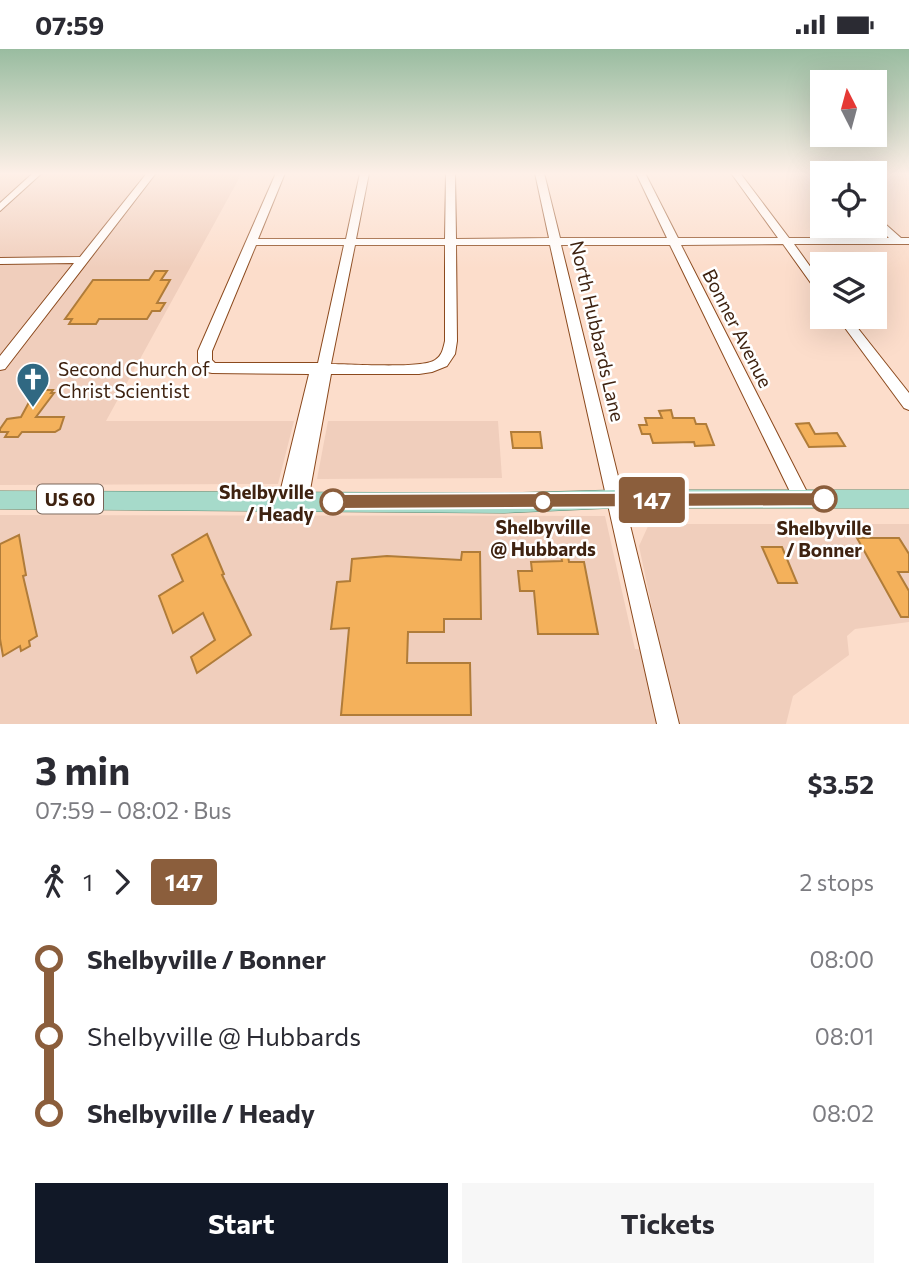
<!DOCTYPE html>
<html lang="en">
<head>
<meta charset="utf-8">
<style>
	body { margin:0; font-family:Commissioner,sans-serif; background:#f7f7f7; color:#2b2b33; height:100vh; display:flex; flex-direction:column; font-size:26px; white-space:nowrap }
	* { box-sizing:border-box; margin:0 }
	p { font-size:23px; color:#7c7c81 }
	.icon { flex:none; width:38px; height:38px; fill:none; stroke:currentColor; stroke-width:2; stroke-linecap:round; stroke-linejoin:round }
	.map { position:relative; height:675px; overflow:hidden }
	.sheet { display:flex; flex-direction:column; background:#fff; flex:1 }
	.sheet>* { flex:none }
	.badge { padding:0 14px; border-radius:5px; font-size:24px; line-height:46px }
	.needle { width:46px; rotate:354deg }
	.tools { position:absolute; left:810px; top:21px; display:grid; gap:14px }
	.tools a { display:grid; place-items:center; width:77px; height:77px; border-radius:0px; background:#fff; box-shadow:0 7px 28px #0002; font-size:35px }
	.map>.badge { position:absolute; translate:-50% -50%; box-shadow:0 0 0 4px #fff }
	.legs { display:flex; align-items:center; gap:10px; height:77px; padding:0 35px; font-size:23px }
	.legs p { margin-inline-start:auto }
	.headline { display:flex; align-items:center; justify-content:space-between; height:119px; padding:0 35px }
	h1 { font-size:38px; font-weight:700; line-height:52px }
	.cta { display:flex; gap:14px; margin-top:auto; padding:14px 35px }
	.cta a { flex:1; height:80px; border-radius:0px; background:#111827; color:#fff; font-size:28px; font-weight:700; line-height:80px; text-align:center }
	.cta a+a { background:#f7f7f7; color:#2b2b33 }
	ul { padding:0 35px; list-style:none }
	li { display:flex; align-items:center; gap:24px; height:77px; font-size:26px }
	li i { display:grid; place-items:center; width:10px; height:100%; margin:0 9px; background:currentColor }
	li i::after { content:''; width:18px; height:18px; margin:-9px; border:5px solid; border-radius:50%; background:#fff }
	li p { margin-inline-start:auto }
	li:first-child i { background:linear-gradient(#0000 50%,currentColor 0) }
	li:last-child i { background:linear-gradient(currentColor 50%,#0000 0) }
	.status { display:flex; justify-content:space-between; align-items:center; height:49px; padding:0 35px; background:#fff; direction:ltr }
	.status svg { height:19px; fill:currentColor }
	.map>svg:first-child { display:block }
	.built { fill:#f0cebc }
	.building { fill:#f4b15b; stroke:#b07c39; stroke-width:2 }
	.lines { fill:none; stroke-linecap:round; stroke-linejoin:round }
	.minor-casing { stroke:#8b491d; stroke-width:2 }
	.major-casing { stroke:#5b8a72; stroke-width:1 }
	.minor { fill:#fff; fill-rule:evenodd }
	.major { fill:#a6daca; fill-rule:evenodd }
	.line-1 { fill:#8b5e3c; stroke:#fff; stroke-width:2 }
	.stop-1-dot { fill:#fff; stroke:#8b5e3c; stroke-width:3.5 }
	.labels { text-anchor:middle; dominant-baseline:central; stroke-width:5; stroke-linejoin:round; paint-order:stroke }
	.shield { fill:#fff; stroke:#786458; stroke-width:2 }
	.shield-label { font-size:18px; font-weight:bold; fill:#3e2210 }
	.street-label { font-size:19px; fill:#3e2210; stroke:#fff }
	.poi-label { font-size:19px; fill:#3e2210; stroke:#fff; text-anchor:start }
	.stop-label { font-size:19px; font-weight:bold; fill:#3e2210; stroke:#fff }
</style>
</head>
<body>
<div class="status"><b>07:59</b><svg viewBox="0 0 49 12"><path d="M0 12V9h3v3zM5 12V6h3v6zM10 12V3h3v9zM15 12V0h3v12zM26 1h20v11H26zM47 4h2v5h-2z"/></svg></div>
<div class="map">
<svg width="909" height="675" viewBox="0 0 909 675">
	<rect width="100%" height="100%" fill="#fcddcb"/>
	<g class="built">
		<path d="M 0,124 L 242,124 L 106,372 L 294,372 L 278,435 L 0,436 Z"/>
		<path d="M 328,372 L 498,372 L 502,429 L 317,430 Z"/>
		<path d="M 0,466 L 605,467 L 635,600 L 661,602 L 639,497 L 649,475 L 909,475 L 909,573 L 855,580 L 847,587 L 849,606 L 793,647 L 786,675 L 0,675 Z"/>
	</g>
	<g class="building">
		<path d="M 155,222 L 167,222 L 161,231 L 170,231 L 157,254 L 165,254 L 160,262 L 152,262 L 147,270 L 99,270 L 96,275 L 69,275 L 72,270 L 65,270 L 93,231 L 149,231 Z"/>
		<path d="M 39,341 L 53,341 L 51,344 L 54,344 L 36,368 L 64,368 L 60,380 L 55,383 L 22,383 L 18,388 L 5,388 L 8,383 L 0,383 L 0,380 L 7,370 L 21,368 L 34,344 Z"/>
		<path d="M 671,361 L 673,369 L 694,369 L 696,375 L 706,375 L 714,396 L 695,397 L 694,393 L 653,394 L 650,385 L 642,385 L 639,376 L 647,376 L 645,369 L 662,369 L 659,362 Z"/>
		<path d="M 809,374 L 815,385 L 837,384 L 845,397 L 809,398 L 796,375 Z"/>
		<path d="M 511,383 L 540,383 L 542,399 L 513,399 Z"/>
		<path d="M 207,485 L 224,525 L 222,526 L 251,586 L 197,624 L 191,608 L 215,591 L 203,564 L 173,584 L 159,547 L 183,532 L 172,506 Z"/>
		<path d="M 19,486 L 26,526 L 23,527 L 37,587 L 29,592 L 30,597 L 21,602 L 20,597 L 3,607 L 0,590 L 0,495 Z"/>
		<path d="M 857,489 L 899,489 L 909,505 L 909,523 L 898,523 L 909,542 L 909,568 L 901,568 Z"/>
		<path d="M 762,498 L 782,498 L 797,534 L 778,534 Z"/>
		<path d="M 462,503 L 480,503 L 481,570 L 444,570 L 444,583 L 408,583 L 407,614 L 470,614 L 471,666 L 341,666 L 349,579 L 331,580 L 337,533 L 350,532 L 352,510 L 387,507 L 461,511 Z"/>
		<path d="M 561,507 L 568,507 L 569,513 L 584,513 L 598,585 L 538,585 L 534,542 L 520,542 L 518,522 L 532,522 L 531,513 L 562,512 Z"/>
	</g>
	<g class="lines">
		<defs>
			<g id="minor">
				<path d="M 33,124 L 42,124 L 0,162 L 0,154 Z"/>
				<path d="M 147,124 L 156,124 L 5,320 L 0,321 L 0,307 L 74,214 L 0,215 L 0,209 L 80,208 Z"/>
				<path d="M 276,124 L 285,124 L 258,190 L 346,190 L 360,124 L 369,124 L 356,190 L 445,190 L 446,124 L 455,124 L 456,190 L 549,189 L 535,124 L 544,124 L 560,189 L 667,189 L 636,124 L 645,124 L 678,189 L 778,189 L 731,124 L 740,124 L 789,189 L 889,189 L 875,175 L 875,166 L 901,189 L 909,189 L 909,195 L 794,195 L 822,234 L 822,245 L 818,244 L 783,195 L 681,196 L 808,445 L 810,450 L 808,455 L 802,458 L 796,455 L 670,196 L 561,196 L 679,675 L 657,675 L 550,196 L 456,196 L 457,292 L 455,305 L 447,317 L 432,323 L 419,325 L 331,325 L 308,452 L 306,457 L 300,460 L 293,455 L 286,460 L 280,457 L 278,452 L 309,325 L 212,324 L 207,323 L 198,313 L 198,302 ZM 256,196 L 344,196 L 318,314 L 215,314 L 212,311 L 212,302 ZM 355,196 L 445,196 L 445,292 C 443,300 442,307 435,311 C 422,320 350,315 331,315 Z"/>
				<path d="M 837,268 L 849,268 L 909,344 L 909,361 L 904,359 Z"/>
			</g>
			<path id="major" d="M 614,441 L 909,441 L 909,459 L 614,459 L 504,464 L 0,460 L 0,442 L 504,444 Z"/>
		</defs>
		<use href="#minor" class="minor-casing"/>
		<use href="#major" class="major-casing"/>
		<use href="#minor" class="minor"/>
		<use href="#major" class="major"/>
	</g>
	<linearGradient id="sky" x2="0" y2="1"><stop stop-color="#99bca0"/><stop offset="0.57" stop-color="#fef0e8"/><stop offset="1" stop-color="#fef0e8" stop-opacity="0"/></linearGradient>
	<rect width="909" height="219" fill="url(#sky)"/>
	<path class="line-1" d="M 824,443 L 830,445 L 832,450 L 830,455 L 824,457 L 333,460 L 327,458 L 324,453 L 327,447 L 333,445 Z"/>
	<defs>
		<symbol id="church-pin" viewBox="-11 -11 22 30"><path d="M0 17L-7.5 6A9.5 9.5 0 1 1 7.5 6Z" fill="#306882" stroke="#fff"/><path d="M-1.2-6h2.4v3.5h3.3v2.4h-3.3V6h-2.4V-.1h-3.3v-2.4h3.3Z" fill="#fff"/></symbol>
	</defs>
	<g fill-rule="evenodd">
		<use href="#church-pin" x="14" y="311" width="38" height="52"/>
	</g>
	<g class="stop-1-dot">
		<circle cx="824" cy="450" r="12"/>
		<circle cx="333" cy="453" r="12"/>
		<circle cx="543" cy="453" r="9"/>
	</g>
	<g class="labels">
		<rect class="shield" x="37" y="435.5" width="66" height="29" rx="5"/>
		<g class="shield-label">
			<text x="70" y="450">US 60</text>
		</g>
		<g class="street-label">
			<text transform="translate(738 279) rotate(63)">Bonner Avenue</text>
			<text transform="translate(598 282) rotate(77)">North Hubbards Lane</text>
		</g>
		<g class="poi-label">
			<text x="58" y="319">Second Church of<tspan x="58" dy="22">Christ Scientist</tspan></text>
		</g>
		<g class="stop-label">
			<text x="314" y="442" text-anchor="end">Shelbyville<tspan x="314" dy="22">/ Heady</tspan></text>
			<text x="543" y="477">Shelbyville<tspan x="543" dy="22">@ Hubbards</tspan></text>
			<text x="824" y="478">Shelbyville<tspan x="824" dy="22">/ Bonner</tspan></text>
		</g>
	</g>
</svg>
<div class="tools">
<a><svg class="needle" viewBox="-14 -14 28 28"><path d="M0-13l5 13h-10z" fill="#e53935"/><path d="M0 13l5-13h-10z" fill="#7c7c81"/></svg></a>
<a><svg class="icon" aria-label="locate" viewBox="0 0 24 24"><circle cx="12" cy="12" r="6"/><path d="M12 2v4M12 18v4M2 12h4M18 12h4"/></svg></a>
<a><svg class="icon" aria-label="layers" viewBox="0 0 24 24"><path d="M12 4l9 5-9 5-9-5zM3 14l9 5 9-5"/></svg></a>
</div>
<b class="badge" style="left:652px;top:451px;background:#8b5e3c;color:#fff">147</b>
</div>
<section class="sheet">
<div class="headline"><div><h1>3 min</h1><p>07:59 – 08:02 · Bus</p></div><b>$3.52</b></div>
<div class="legs"><svg class="icon" aria-label="walk" viewBox="0 0 24 24"><circle cx="13" cy="4" r="2"/><path d="M13 8l-2 6 4 7M11 14l-3 7M7 12l3-4h3l4 4"/></svg>1<svg class="icon" aria-label="forward" viewBox="0 0 24 24"><path d="M9 5l7 7-7 7"/></svg><b class="badge" style="background:#8b5e3c;color:#fff">147</b><p>2 stops</p></div>
<ul>
<li><i style="color:#8b5e3c"></i><b>Shelbyville / Bonner</b><p>08:00</p></li>
<li><i style="color:#8b5e3c"></i><span>Shelbyville @ Hubbards</span><p>08:01</p></li>
<li><i style="color:#8b5e3c"></i><b>Shelbyville / Heady</b><p>08:02</p></li>
</ul>
<div class="cta"><a>Start</a><a>Tickets</a></div>
</section>
</body>
</html>
